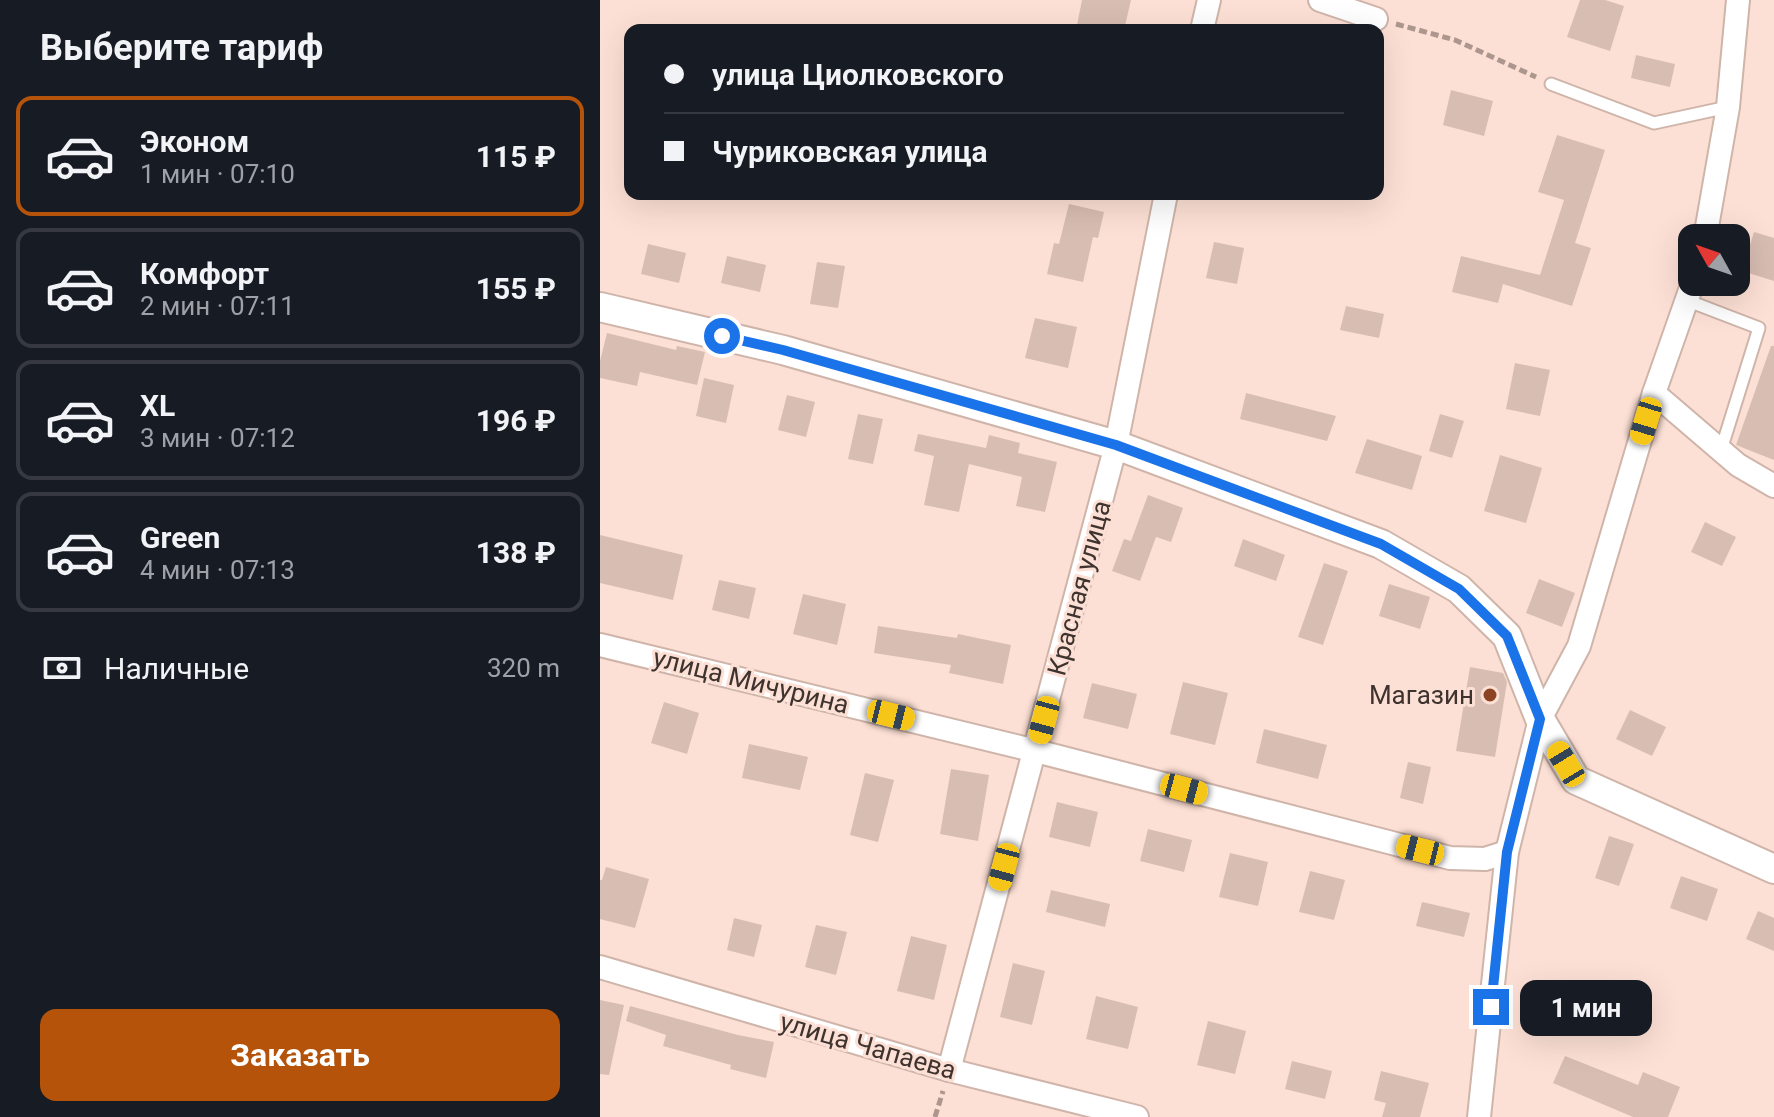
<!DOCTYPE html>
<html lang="ru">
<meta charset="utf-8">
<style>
:root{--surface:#171b24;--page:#20242c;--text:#f1f3f6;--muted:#9ea1a6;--line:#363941;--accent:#b45309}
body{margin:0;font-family:Roboto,sans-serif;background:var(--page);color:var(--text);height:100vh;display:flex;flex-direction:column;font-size:30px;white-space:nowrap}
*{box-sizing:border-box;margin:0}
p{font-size:26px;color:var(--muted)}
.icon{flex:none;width:44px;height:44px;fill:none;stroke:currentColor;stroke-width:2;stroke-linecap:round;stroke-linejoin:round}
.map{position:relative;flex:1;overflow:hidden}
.details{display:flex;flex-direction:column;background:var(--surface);width:600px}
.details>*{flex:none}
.guide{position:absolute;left:24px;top:24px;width:760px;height:176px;border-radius:16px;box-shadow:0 8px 32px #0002;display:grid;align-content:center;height:176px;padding:0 40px;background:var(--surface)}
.needle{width:52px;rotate:310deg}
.buttons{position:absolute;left:1078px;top:224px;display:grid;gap:16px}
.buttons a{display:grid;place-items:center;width:72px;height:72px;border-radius:16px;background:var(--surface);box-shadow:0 8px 32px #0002;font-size:40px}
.end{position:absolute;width:36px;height:36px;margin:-18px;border:10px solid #1a73e8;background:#fff;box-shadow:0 0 0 4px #fff}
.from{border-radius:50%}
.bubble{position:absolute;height:56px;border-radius:16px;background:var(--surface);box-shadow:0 8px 32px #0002;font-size:26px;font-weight:700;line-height:56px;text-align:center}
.car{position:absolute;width:24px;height:48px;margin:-24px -12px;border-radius:10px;box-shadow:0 0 6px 2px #0007;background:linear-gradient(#f5c518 24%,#345 0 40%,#f5c518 0 76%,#345 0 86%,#f5c518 0)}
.guide b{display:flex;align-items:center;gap:28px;height:76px;font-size:30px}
.guide b+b{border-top:2px solid var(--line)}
.guide i{width:20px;height:20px;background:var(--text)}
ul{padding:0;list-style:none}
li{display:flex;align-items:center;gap:24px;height:120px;margin:0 16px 12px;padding:0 24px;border:4px solid var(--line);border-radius:16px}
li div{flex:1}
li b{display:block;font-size:30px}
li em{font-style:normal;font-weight:700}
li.current{border-color:var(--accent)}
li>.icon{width:72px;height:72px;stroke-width:1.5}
h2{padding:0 40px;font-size:36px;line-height:96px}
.pay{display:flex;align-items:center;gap:20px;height:88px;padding:0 40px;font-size:30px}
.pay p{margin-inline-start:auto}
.button{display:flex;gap:16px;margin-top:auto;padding:16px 40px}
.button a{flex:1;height:92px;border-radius:16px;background:var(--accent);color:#fff;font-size:32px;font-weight:700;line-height:92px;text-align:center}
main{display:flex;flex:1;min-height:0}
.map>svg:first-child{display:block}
.building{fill:#d8bdb2}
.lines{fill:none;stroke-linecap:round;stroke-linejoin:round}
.service-casing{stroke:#cfb4a9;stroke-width:15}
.minor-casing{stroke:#cfb4a9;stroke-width:26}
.tertiary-casing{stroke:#cfb4a9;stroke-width:32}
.path{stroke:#ac968e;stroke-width:5;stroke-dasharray:8 4;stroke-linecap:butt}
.service{stroke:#fff;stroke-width:11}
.minor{stroke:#fff;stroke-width:22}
.tertiary{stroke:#fff;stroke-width:28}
.route{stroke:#1a73e8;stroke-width:10}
.poi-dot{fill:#8b4324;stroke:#fde0d5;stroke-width:3}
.labels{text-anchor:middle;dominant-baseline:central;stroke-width:6;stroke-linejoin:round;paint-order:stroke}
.street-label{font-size:26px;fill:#3e332e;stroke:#fde0d5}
.poi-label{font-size:26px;fill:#3e332e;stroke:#fde0d5;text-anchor:end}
</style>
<main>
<section class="details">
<h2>Выберите тариф</h2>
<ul>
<li class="current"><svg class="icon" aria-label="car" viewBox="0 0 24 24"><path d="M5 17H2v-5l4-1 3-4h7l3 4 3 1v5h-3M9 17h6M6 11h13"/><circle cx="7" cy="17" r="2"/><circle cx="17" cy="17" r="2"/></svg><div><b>Эконом</b><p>1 мин · 07:10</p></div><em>115 ₽</em></li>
<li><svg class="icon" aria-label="car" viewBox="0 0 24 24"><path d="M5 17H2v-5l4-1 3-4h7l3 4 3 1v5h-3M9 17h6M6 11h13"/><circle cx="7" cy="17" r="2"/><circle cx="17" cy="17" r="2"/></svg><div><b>Комфорт</b><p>2 мин · 07:11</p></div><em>155 ₽</em></li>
<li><svg class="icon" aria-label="car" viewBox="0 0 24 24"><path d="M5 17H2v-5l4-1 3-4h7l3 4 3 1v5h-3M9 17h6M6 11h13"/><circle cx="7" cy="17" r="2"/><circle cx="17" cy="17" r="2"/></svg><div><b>XL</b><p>3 мин · 07:12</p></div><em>196 ₽</em></li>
<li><svg class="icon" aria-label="car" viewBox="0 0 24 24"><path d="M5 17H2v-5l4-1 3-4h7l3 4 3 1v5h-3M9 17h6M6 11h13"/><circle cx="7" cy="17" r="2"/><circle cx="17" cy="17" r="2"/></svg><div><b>Green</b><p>4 мин · 07:13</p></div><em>138 ₽</em></li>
</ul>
<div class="pay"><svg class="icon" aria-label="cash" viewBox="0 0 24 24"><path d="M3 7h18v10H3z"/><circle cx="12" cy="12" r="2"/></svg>Наличные<p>320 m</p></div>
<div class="button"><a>Заказать</a></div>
</section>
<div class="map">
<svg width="1174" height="1117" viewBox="0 0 1174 1117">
<rect width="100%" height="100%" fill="#fde0d5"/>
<g class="building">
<path d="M482 0H531L524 30H476Z"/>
<path d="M980 0H1005L1024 6 1010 51 967 37Z"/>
<path d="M1036 55 1075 64 1070 87 1031 78Z"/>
<path d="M851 90 893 101 884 136 843 125Z"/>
<path d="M957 135 1005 150 975 243 991 248 972 306 903 284 898 303 852 292 861 256 940 275 964 200 938 192Z"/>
<path d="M469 204 504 212 498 238 493 237 483 282 447 274 454 243 459 244Z"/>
<path d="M1154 232 1174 238V281L1142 271Z"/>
<path d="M614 242 644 248 637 284 606 278Z"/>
<path d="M48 244 86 253 79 283 41 274Z"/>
<path d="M127 256 166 265 160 292 121 283Z"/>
<path d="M217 262 245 266 238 308 210 304Z"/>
<path d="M746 306 784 314 779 338 740 330Z"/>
<path d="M435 318 477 327 468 368 425 358Z"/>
<path d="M7 333 76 350 77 346 105 352 97 385 40 372 37 386 0 378V361Z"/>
<path d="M1171 346H1174V460L1136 445Z"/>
<path d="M915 363 950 370 940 416 906 409Z"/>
<path d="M104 378 134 385 126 423 96 416Z"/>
<path d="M646 393 736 416 727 441 640 419Z"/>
<path d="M187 395 215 402 206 437 178 430Z"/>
<path d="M258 414 283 419 273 464 248 459Z"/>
<path d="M840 414 864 421 852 458 829 451Z"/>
<path d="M318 434 386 448 389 435 420 443 418 453 457 462 445 512 416 506 422 477 369 464 359 512 324 505 334 456 314 451Z"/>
<path d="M767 439 822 456 812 490 755 473Z"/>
<path d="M900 455 942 468 926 523 884 511Z"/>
<path d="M548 495 583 508 571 542 556 537 540 581 512 571 524 539 531 541Z"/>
<path d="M1105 522 1136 537 1122 566 1091 552Z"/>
<path d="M0 535 83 555 73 600 0 583Z"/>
<path d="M643 539 685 555 676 581 634 566Z"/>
<path d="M724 563 748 571 723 645 698 637Z"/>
<path d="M939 579 975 593 962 627 926 613Z"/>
<path d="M119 580 156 588 149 619 112 610Z"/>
<path d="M789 584 830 597 820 629 779 616Z"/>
<path d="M203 594 246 604 237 645 193 634Z"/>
<path d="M278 626 357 638 358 634 411 645 403 684 349 673 351 665 274 653Z"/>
<path d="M870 667 903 673 907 682 895 757 856 751Z"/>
<path d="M583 682 628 693 615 745 570 734Z"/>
<path d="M492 683 537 694 528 729 483 718Z"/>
<path d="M64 702 99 713 87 754 51 743Z"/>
<path d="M1030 710 1066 727 1052 756 1016 739Z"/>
<path d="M664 729 727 745 718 779 656 763Z"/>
<path d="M149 744 208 757 200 790 142 778Z"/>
<path d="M808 762 831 767 823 804 800 798Z"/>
<path d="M351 769 389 775 378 841 340 834Z"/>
<path d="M265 773 294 780 278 842 250 835Z"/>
<path d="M457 802 498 812 490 847 449 837Z"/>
<path d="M548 829 592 840 584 872 540 861Z"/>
<path d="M1009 836 1034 844 1019 886 995 878Z"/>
<path d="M630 853 668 862 658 906 619 897Z"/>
<path d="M6 867 49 879 35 928 0 919V880H2Z"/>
<path d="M710 871 745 880 734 920 699 912Z"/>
<path d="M1081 876 1118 889 1107 921 1070 908Z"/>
<path d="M451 890 510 904 505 927 446 912Z"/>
<path d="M822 902 870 913 864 937 816 926Z"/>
<path d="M1158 911 1174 918V951L1146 939Z"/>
<path d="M134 918 162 925 154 957 127 950Z"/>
<path d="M216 925 247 932 236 975 205 967Z"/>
<path d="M311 936 347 945 334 1000 297 991Z"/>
<path d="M413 963 445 971 432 1025 400 1017Z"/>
<path d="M496 996 538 1007 528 1049 486 1039Z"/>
<path d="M0 1000 24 1005 9 1075 0 1074Z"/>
<path d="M30 1006 138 1035 174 1042 166 1078 130 1069 131 1065 63 1046 66 1035 26 1021Z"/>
<path d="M608 1021 646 1031 635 1074 597 1065Z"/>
<path d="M965 1056 1038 1085 1043 1072 1080 1087 1068 1117H1033L953 1083Z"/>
<path d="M692 1061 732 1071 725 1099 685 1089Z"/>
<path d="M781 1071 829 1083 820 1117H782L786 1103 774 1100Z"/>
</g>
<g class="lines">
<defs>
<g id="service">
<path d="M951 84 1054 123 1128 107"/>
<path d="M1086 300 1159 328 1121 450"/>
</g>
<g id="minor">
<path d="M720 0 776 19"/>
<path d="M602 30 609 0"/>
<path d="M1105 238 1128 107 1138 0"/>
<path d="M1054 393 1138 465 1174 486"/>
<path d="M0 645 436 751 850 858 885 859 907 852"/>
<path d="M0 967 349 1070 537 1117"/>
<path d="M349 1070 516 445 566 194"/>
<path d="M879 1117 907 852 940 719 979 646 1054 393 1093 282"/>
</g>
<path id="tertiary" d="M0 307 183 350 516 445 781 544 859 589 907 636 940 719 976 780 1174 869"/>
</defs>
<use href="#service" class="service-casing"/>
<use href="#minor" class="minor-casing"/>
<use href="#tertiary" class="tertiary-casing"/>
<g class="path">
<path d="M796 24 855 40 936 77"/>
<path d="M335 1117 343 1091"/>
</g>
<use href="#service" class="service"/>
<use href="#minor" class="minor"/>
<use href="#tertiary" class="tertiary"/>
</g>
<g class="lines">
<path class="route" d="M122 336 183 350 516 445 781 544 859 589 907 636 940 719 907 852 891 1007"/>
</g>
<circle class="poi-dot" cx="890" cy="695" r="8"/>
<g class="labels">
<g class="street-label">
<text transform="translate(479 588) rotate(-75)">Красная улица</text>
<text transform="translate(151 681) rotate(14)">улица Мичурина</text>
<text transform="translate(268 1046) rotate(16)">улица Чапаева</text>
</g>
<g class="poi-label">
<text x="874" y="695">Магазин</text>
</g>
</g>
</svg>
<div class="buttons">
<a><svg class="needle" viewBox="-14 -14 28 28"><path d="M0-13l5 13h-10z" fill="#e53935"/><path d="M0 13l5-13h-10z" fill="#9ea1a6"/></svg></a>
</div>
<i class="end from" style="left:122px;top:336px"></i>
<i class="end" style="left:891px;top:1007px"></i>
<div class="bubble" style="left:920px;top:980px;width:132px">1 мин</div>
<i class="car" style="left:1046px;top:421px;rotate:197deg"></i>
<i class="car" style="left:291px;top:715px;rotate:104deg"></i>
<i class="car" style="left:444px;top:720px;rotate:195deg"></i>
<i class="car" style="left:966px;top:764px;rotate:329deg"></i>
<i class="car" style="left:584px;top:789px;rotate:105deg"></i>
<i class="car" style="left:820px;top:850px;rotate:284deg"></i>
<i class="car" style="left:404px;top:867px;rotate:195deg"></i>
<div class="guide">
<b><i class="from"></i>улица Циолковского</b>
<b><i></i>Чуриковская улица</b>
</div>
</div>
</main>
